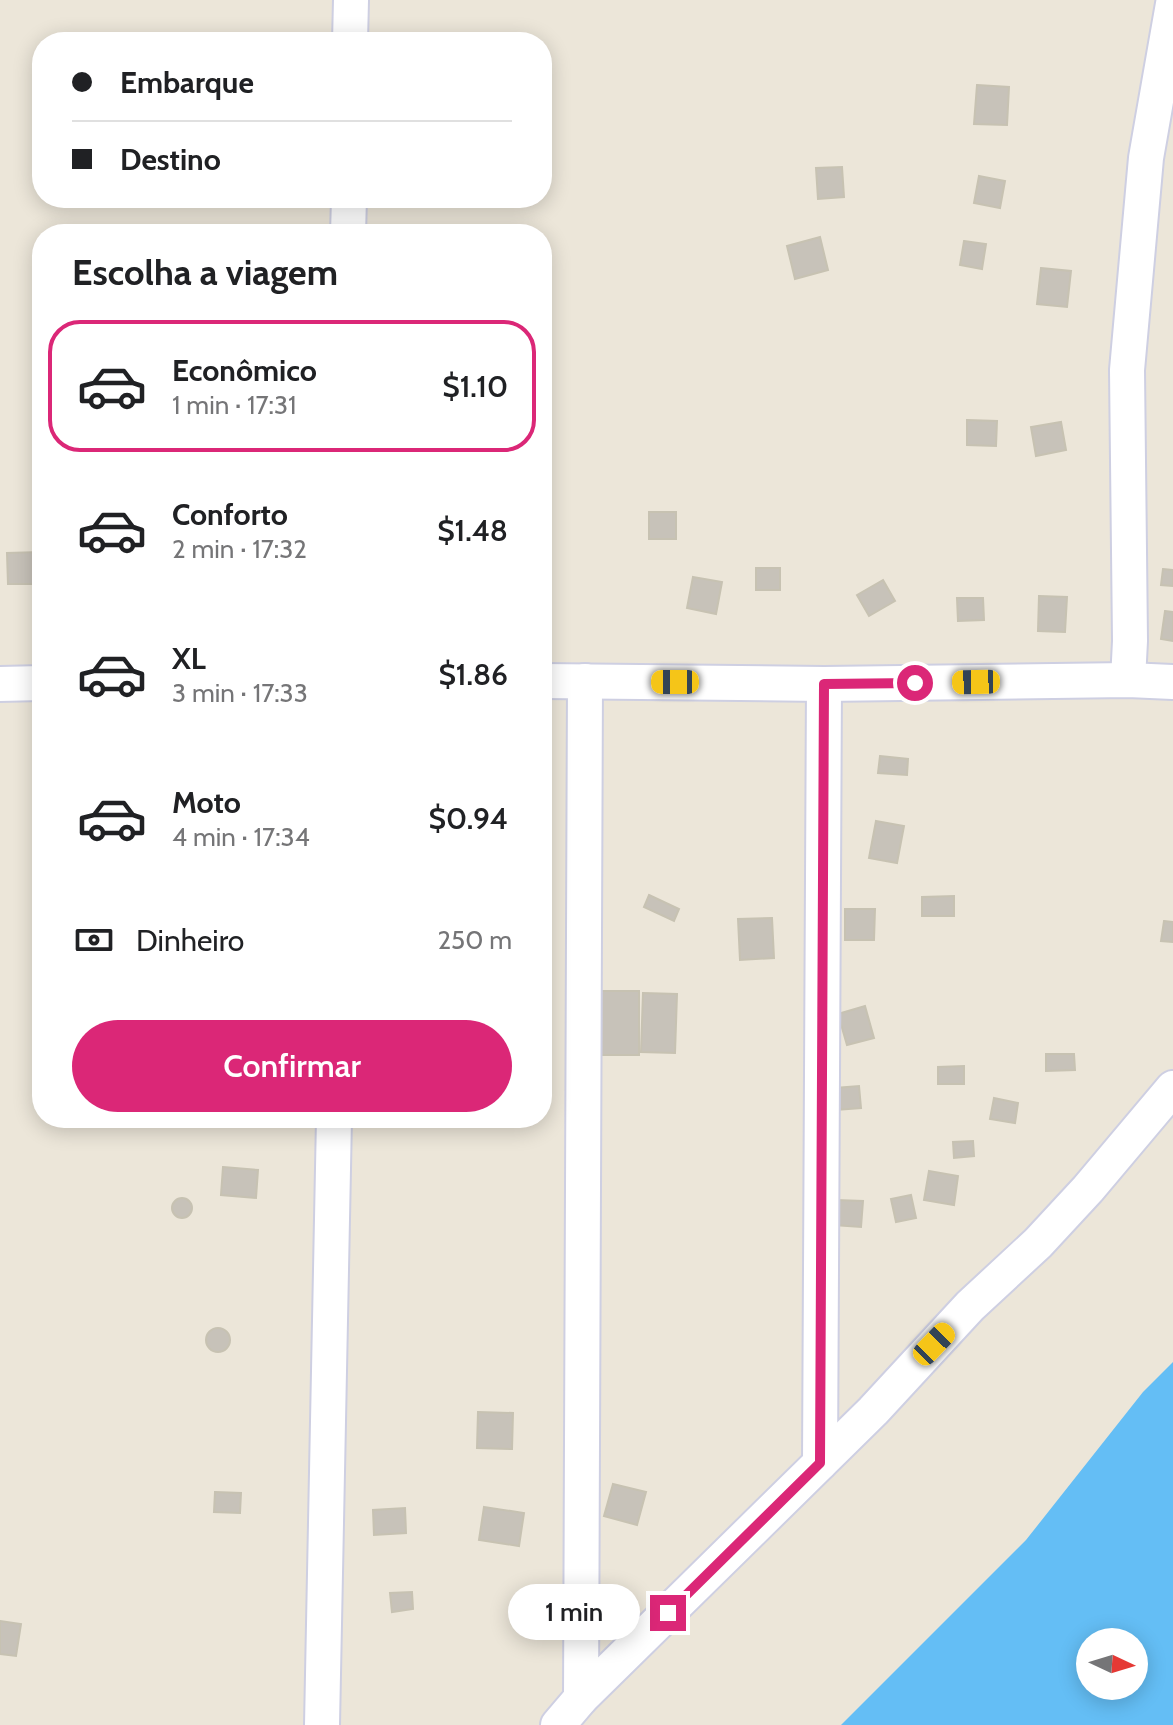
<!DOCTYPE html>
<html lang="pt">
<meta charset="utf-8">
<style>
:root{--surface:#fff;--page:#f2f2f2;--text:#202124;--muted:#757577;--line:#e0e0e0;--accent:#db2777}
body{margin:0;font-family:Cabin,sans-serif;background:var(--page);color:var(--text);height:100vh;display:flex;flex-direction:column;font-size:30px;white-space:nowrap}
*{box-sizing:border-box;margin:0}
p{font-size:26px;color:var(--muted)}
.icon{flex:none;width:44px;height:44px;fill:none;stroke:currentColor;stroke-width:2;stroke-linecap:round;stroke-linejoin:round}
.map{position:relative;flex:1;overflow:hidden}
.drawer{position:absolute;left:32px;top:224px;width:520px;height:904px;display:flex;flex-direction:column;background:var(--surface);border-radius:32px;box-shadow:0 4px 20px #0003}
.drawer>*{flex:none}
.guide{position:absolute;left:32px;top:32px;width:520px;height:176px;border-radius:32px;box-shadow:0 4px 20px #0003;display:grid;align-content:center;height:176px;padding:0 40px;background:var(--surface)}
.needle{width:52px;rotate:94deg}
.tools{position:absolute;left:1076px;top:1628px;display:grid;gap:16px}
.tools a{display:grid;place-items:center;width:72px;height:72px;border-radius:50%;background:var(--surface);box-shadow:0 4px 20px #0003;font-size:40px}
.end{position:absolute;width:36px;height:36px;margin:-18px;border:10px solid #db2777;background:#fff;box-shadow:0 0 0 4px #fff}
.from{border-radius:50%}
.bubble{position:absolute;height:56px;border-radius:28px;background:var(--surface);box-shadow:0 4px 20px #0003;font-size:26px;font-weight:600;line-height:56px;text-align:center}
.car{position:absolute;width:24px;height:48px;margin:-24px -12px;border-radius:10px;box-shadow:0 0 6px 2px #0007;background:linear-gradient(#f5c518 24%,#345 0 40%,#f5c518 0 76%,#345 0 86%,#f5c518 0)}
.guide b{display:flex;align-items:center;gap:28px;height:76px;font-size:30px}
.guide b+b{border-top:2px solid var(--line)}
.guide i{width:20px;height:20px;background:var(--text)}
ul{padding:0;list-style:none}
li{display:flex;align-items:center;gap:24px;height:132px;margin:0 16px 12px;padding:0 24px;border:4px solid transparent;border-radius:32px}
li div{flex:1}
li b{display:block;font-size:30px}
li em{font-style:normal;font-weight:600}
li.selected{border-color:var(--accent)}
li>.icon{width:72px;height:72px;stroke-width:1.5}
h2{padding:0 40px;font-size:36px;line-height:96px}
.pay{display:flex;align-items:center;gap:20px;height:88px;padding:0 40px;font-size:30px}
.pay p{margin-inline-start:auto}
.action{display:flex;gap:16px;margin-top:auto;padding:16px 40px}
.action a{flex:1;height:92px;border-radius:48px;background:var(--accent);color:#fff;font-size:32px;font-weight:600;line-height:92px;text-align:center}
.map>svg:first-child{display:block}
.water{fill:#64bef5;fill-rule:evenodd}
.building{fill:#c7c2b9;stroke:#c7c2b2;stroke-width:2}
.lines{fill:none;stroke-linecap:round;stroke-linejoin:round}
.street-casing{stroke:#cecfe2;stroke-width:38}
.street{stroke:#fff;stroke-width:34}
.route{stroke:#db2777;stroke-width:10}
</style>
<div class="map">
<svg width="1173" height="1725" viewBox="0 0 1173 1725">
<rect width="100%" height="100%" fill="#ece6d9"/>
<path class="water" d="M1173 1362V1725H841L1026 1540 1143 1392ZM1090 1642H1134V1686H1090Z"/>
<g class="building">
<path d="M977 85 1009 87 1007 125 974 124Z"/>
<path d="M842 167 844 197 818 199 816 168Z"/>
<path d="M979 176 1005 181 1000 208 974 203Z"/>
<path d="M820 237 828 270 795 279 787 246Z"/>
<path d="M964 241 986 244 982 269 960 265Z"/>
<path d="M1041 268 1071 271 1067 307 1037 304Z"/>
<path d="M967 420 997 421 996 446 967 445Z"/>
<path d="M1061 422 1066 450 1036 456 1031 427Z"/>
<rect x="649" y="512" width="27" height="27"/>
<path d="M41 552 42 584H8L7 553Z"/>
<rect x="756" y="568" width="24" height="22"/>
<path d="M1163 569 1173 570V586L1161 585Z"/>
<path d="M693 577 722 582 716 614 687 608Z"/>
<path d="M883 580 895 601 869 616 857 595Z"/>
<path d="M1039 596 1067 597 1065 632 1038 631Z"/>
<path d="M957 598H983L984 620 958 621Z"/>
<path d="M1165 611 1173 612V641L1161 639Z"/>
<path d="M880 756 908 759 907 775 878 773Z"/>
<path d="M542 810H547L548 846 542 847Z"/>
<path d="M876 821 904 826 897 863 869 858Z"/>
<path d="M649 895 679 909 674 921 644 907Z"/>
<path d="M954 896V916H922V897Z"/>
<path d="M845 909H875L874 940H845Z"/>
<path d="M772 918 774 958 740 960 738 919Z"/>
<path d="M1164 921 1173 922V942L1161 941Z"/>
<rect x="597" y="991" width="42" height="64"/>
<path d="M643 993 677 994 675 1053 641 1052Z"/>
<path d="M865 1006 874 1038 847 1045 838 1014Z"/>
<path d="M1046 1054H1074L1075 1070 1046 1071Z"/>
<path d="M964 1066V1084H938V1067Z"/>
<path d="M859 1086 861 1108 836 1110 835 1088Z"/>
<path d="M994 1098 1018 1103 1015 1123 990 1119Z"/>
<path d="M973 1141 974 1156 954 1158 953 1142Z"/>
<path d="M223 1167 258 1170 256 1198 221 1195Z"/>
<path d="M929 1171 958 1176 954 1205 924 1200Z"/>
<path d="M911 1195 916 1218 896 1222 891 1199Z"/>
<circle cx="182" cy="1208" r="10"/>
<path d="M836 1200 863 1201 861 1227 834 1225Z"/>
<circle cx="218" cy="1340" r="12"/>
<path d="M478 1412 513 1413 512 1449 477 1448Z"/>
<path d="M613 1484 646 1492 637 1525 604 1516Z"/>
<path d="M215 1492 241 1493 240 1513 214 1512Z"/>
<path d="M484 1507 524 1513 519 1546 479 1540Z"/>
<path d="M405 1508 406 1533 374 1535 373 1510Z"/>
<path d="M412 1592 413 1609 392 1612 390 1593Z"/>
<path d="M0 1621 21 1624 16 1656 0 1654Z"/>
</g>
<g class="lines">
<defs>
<g id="street">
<path d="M350 42 351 0"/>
<path d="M348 234 349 198"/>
<path d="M1128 680 1130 641 1127 370 1146 158 1173 4"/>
<path d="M542 681 824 684 1128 680 1173 682"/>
<path d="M0 684 42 683"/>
<path d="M820 1463 824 684"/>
<path d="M581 1698 585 681"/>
<path d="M322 1725 334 1118"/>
<path d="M558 1725 581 1698 873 1411 970 1306 1038 1243 1088 1189 1173 1088"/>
</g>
</defs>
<use href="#street" class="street-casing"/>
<use href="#street" class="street"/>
</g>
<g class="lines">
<path class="route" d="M668 1613 820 1463 824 684 915 683"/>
</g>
</svg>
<div class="tools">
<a><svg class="needle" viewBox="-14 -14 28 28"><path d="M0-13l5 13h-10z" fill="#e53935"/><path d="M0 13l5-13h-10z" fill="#757577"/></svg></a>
</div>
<i class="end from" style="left:915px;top:683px"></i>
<i class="end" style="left:668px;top:1613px"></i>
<div class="bubble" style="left:508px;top:1584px;width:132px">1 min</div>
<i class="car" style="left:675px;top:682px;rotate:270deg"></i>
<i class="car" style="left:976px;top:682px;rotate:269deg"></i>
<i class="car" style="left:934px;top:1344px;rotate:44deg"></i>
<div class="guide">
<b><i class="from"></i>Embarque</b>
<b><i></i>Destino</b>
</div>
<section class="drawer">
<h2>Escolha a viagem</h2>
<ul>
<li class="selected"><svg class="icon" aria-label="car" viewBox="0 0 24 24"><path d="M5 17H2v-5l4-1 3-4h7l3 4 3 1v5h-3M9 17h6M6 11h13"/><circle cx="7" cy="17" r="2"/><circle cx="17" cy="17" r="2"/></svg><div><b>Econômico</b><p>1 min · 17:31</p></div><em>$1.10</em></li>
<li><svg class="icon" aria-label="car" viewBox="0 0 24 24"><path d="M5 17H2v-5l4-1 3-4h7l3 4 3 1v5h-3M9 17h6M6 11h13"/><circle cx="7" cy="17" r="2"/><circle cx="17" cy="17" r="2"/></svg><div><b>Conforto</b><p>2 min · 17:32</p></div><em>$1.48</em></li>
<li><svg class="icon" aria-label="car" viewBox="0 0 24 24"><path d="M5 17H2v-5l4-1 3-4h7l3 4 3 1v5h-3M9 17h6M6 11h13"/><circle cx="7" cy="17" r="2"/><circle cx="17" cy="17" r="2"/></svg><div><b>XL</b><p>3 min · 17:33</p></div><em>$1.86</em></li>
<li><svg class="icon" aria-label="car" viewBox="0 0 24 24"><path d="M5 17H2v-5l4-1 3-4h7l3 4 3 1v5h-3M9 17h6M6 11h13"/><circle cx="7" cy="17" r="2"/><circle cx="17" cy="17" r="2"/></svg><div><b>Moto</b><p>4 min · 17:34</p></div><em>$0.94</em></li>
</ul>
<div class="pay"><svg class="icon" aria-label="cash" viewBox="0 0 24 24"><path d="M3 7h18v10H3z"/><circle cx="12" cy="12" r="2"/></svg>Dinheiro<p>250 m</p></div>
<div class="action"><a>Confirmar</a></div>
</section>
</div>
